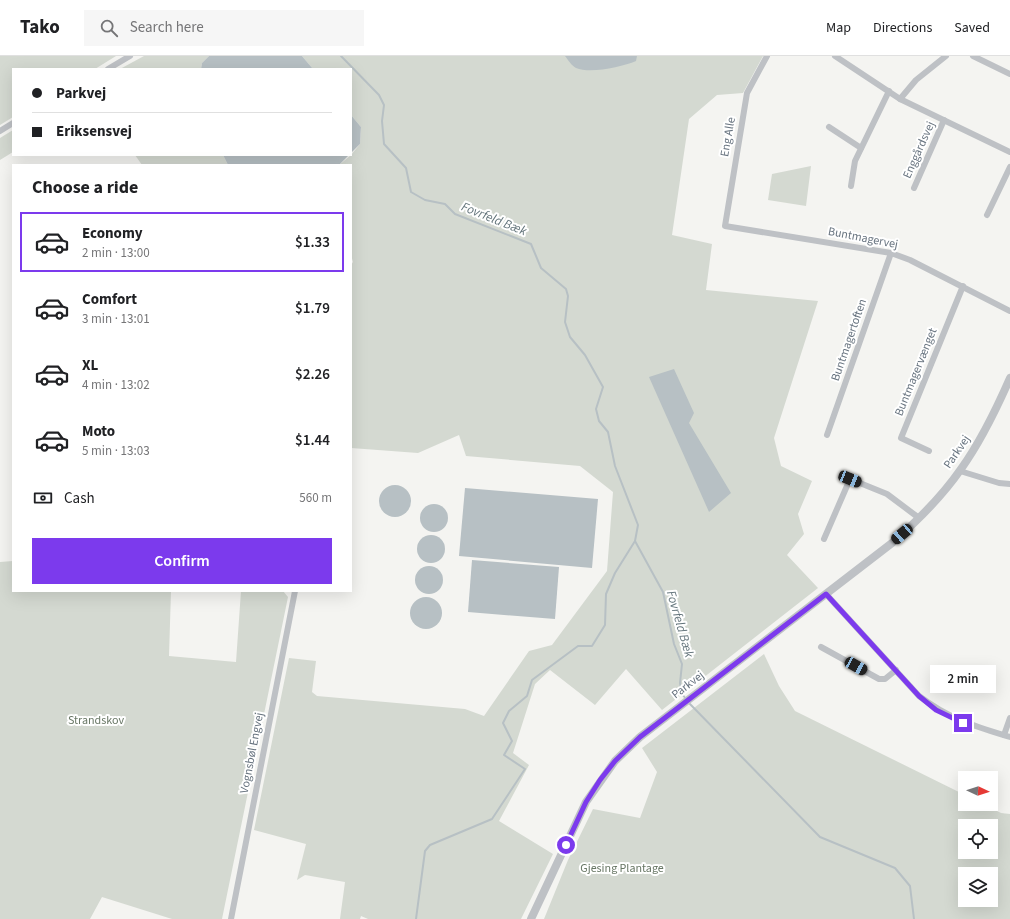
<!DOCTYPE html>
<meta charset="utf-8">
<style>
:root{--surface:#fff;--page:#f6f6f6;--text:#202124;--muted:#757577;--line:#e0e0e0;--accent:#7c3aed}
body{margin:0;font-family:"Source Sans 3",sans-serif;background:var(--page);color:var(--text);height:100vh;display:flex;flex-direction:column;font-size:15px;white-space:nowrap}
*{box-sizing:border-box;margin:0}
p{font-size:13px;color:var(--muted)}
.icon{flex:none;width:22px;height:22px;fill:none;stroke:currentColor;stroke-width:2;stroke-linecap:round;stroke-linejoin:round}
.map{position:relative;flex:1;overflow:hidden}
.panel{position:absolute;left:12px;top:108px;width:340px;height:428px;display:flex;flex-direction:column;background:var(--surface);border-radius:0px;box-shadow:0 4px 16px #0002}
.panel>*{flex:none}
.banner{position:absolute;left:12px;top:12px;width:340px;height:88px;border-radius:0px;box-shadow:0 4px 16px #0002;display:grid;align-content:center;height:88px;padding:0 20px;background:var(--surface)}
.needle{width:26px;rotate:94deg}
.fabs{position:absolute;left:958px;top:715px;display:grid;gap:8px}
.fabs a{display:grid;place-items:center;width:40px;height:40px;border-radius:0px;background:var(--surface);box-shadow:0 4px 16px #0002;font-size:20px}
.end{position:absolute;width:18px;height:18px;margin:-9px;border:5px solid #7c3aed;background:#fff;box-shadow:0 0 0 2px #fff}
.from{border-radius:50%}
.bubble{position:absolute;height:28px;border-radius:0px;background:var(--surface);box-shadow:0 4px 16px #0002;font-size:13px;font-weight:600;line-height:28px;text-align:center}
.car{position:absolute;width:12px;height:24px;margin:-12px -6px;border-radius:5px;box-shadow:0 0 3px 1px #0007;background:linear-gradient(#222 24%,#8ab4d8 0 40%,#222 0 76%,#8ab4d8 0 86%,#222 0)}
.banner b{display:flex;align-items:center;gap:14px;height:38px;font-size:15px}
.banner b+b{border-top:1px solid var(--line)}
.banner i{width:10px;height:10px;background:var(--text)}
ul{padding:0;list-style:none}
li{display:flex;align-items:center;gap:12px;height:60px;margin:0 8px 6px;padding:0 12px;border:2px solid transparent;border-radius:0px}
li div{flex:1}
li b{display:block;font-size:15px}
li em{font-style:normal;font-weight:600}
li.active{border-color:var(--accent)}
li>.icon{width:36px;height:36px;stroke-width:1.5}
h2{padding:0 20px;font-size:18px;line-height:48px}
.pay{display:flex;align-items:center;gap:10px;height:44px;padding:0 20px;font-size:15px}
.pay p{margin-inline-start:auto}
.action{display:flex;gap:8px;margin-top:auto;padding:8px 20px}
.action a{flex:1;height:46px;border-radius:0px;background:var(--accent);color:#fff;font-size:16px;font-weight:600;line-height:46px;text-align:center}
header{display:flex;align-items:center;gap:24px;box-sizing:border-box;height:56px;padding:0 20px;background:var(--surface);border-bottom:1px solid var(--line)}
header strong{font-size:19px}
nav{display:flex;gap:22px;margin-inline-start:auto;font-size:14px}
.search{width:280px;height:36px;background:var(--page);display:flex;align-items:center;gap:10px;box-sizing:border-box;padding:0 14px;border-radius:0px;color:var(--muted);font-size:15px}
.map>svg:first-child{display:block}
.green{fill:#d4d9d1;fill-rule:evenodd}
.water{fill:#b7c0c4}
.lines{fill:none;stroke-linecap:round;stroke-linejoin:round}
.stream{stroke:#b7c0c4;stroke-width:2}
.minor{stroke:#bec1c5;stroke-width:6}
.tertiary{stroke:#bec1c5;stroke-width:8}
.route{stroke:#7c3aed;stroke-width:5}
.labels{text-anchor:middle;dominant-baseline:central;stroke-width:4;stroke-linejoin:round;paint-order:stroke}
.street-label{font-size:12px;fill:#67737f;stroke:#fff}
.park-label{font-size:12px;fill:#687765;stroke:#fff}
.water-label{font-size:13px;font-style:italic;fill:#63747b;stroke:#fff}
</style>
<header>
<strong>Tako</strong>
<div class="search"><svg class="icon" aria-label="search" viewBox="0 0 24 24"><circle cx="10" cy="10" r="6"/><path d="M15 15l6 6"/></svg>Search here</div>
<nav><a>Map</a><a>Directions</a><a>Saved</a></nav>
</header>
<div class="map">
<svg width="1010" height="863" viewBox="0 0 1010 863">
<rect width="100%" height="100%" fill="#f4f4f1"/>
<g class="green">
<path d="M0 0H116L95 13H13V61L0 69Z"/>
<path d="M144 0H209L202 7 201 13H120Z"/>
<path d="M302 0H763L743 37 717 39 689 63 672 179 712 188 706 234 818 245 774 382 781 410 812 425 798 458 804 478 787 499 818 532 662 654 626 613 595 649 550 614 535 628 513 697 529 709 499 765 553 798 521 863H368L361 860 360 863H340L345 826 305 819 297 824 306 788 254 774 289 602 316 605 312 636 317 640 465 653 484 660 529 595 552 589 607 515 613 436 580 410 466 400 459 379 418 397 351 392V209L353 206 351 199V109H339L351 99 360 88 361 71 351 59V13H313Z"/>
<path d="M13 74V96L0 104V82Z"/>
<path d="M135 99H223L228 109H142Z"/>
<path d="M811 110 806 150 768 144 772 118Z"/>
<path d="M13 505V535H171L169 600 236 606 241 535H283L288 541 222 863H172L102 841 90 863H0V506Z"/>
<path d="M764 598 779 630 795 655 965 739V748H983L1001 757 1010 758V863H544L568 804 593 753 640 762 657 716 642 692ZM965 770H991V796H965ZM965 818H991V844H965Z"/>
</g>
<g class="water">
<path d="M209 0H302L313 13H201L202 7Z"/>
<path d="M565 0H637L636 5C622 11 590 18 576 12 572 10 568 4 565 0Z"/>
<path d="M351 59 361 71 360 88 351 97Z"/>
<path d="M223 99H349L339 109H228Z"/>
<path d="M674 313 694 357 689 367 731 437 709 456 649 321Z"/>
<circle cx="395" cy="445" r="16"/>
<path d="M465 432 598 443 592 512 459 500Z"/>
<circle cx="434" cy="462" r="14"/>
<circle cx="431" cy="493" r="14"/>
<path d="M472 504 559 511 555 563 468 556Z"/>
<circle cx="429" cy="524" r="14"/>
<circle cx="426" cy="557" r="16"/>
</g>
<g class="lines">
<g class="stream">
<path d="M341 0 379 39 384 49 382 65 384 88 406 112 411 136 425 144 445 148 455 158 531 188 541 212 566 233 568 240 565 266 570 281 585 299 603 331 596 353 599 365 608 376 615 410 638 469 635 485 663 536 674 588 682 608 680 627 682 638 686 643"/>
<path d="M688 646 820 781 895 812 910 830 914 863"/>
<path d="M416 863 425 795 430 789 492 763 525 713 504 699 512 685 503 667 509 655 527 640 532 624 578 590H592L605 569 606 538 615 517 635 485"/>
</g>
<g class="minor">
<path d="M767 0 747 37 725 170 891 197 910 204 1010 255"/>
<path d="M835 0 900 43 1010 96"/>
<path d="M973 0 1010 18"/>
<path d="M108 13 130 0"/>
<path d="M900 43 916 24 946 0"/>
<path d="M829 71 861 92"/>
<path d="M0 75 13 67"/>
<path d="M851 130 855 105 889 35"/>
<path d="M914 132 944 64"/>
<path d="M987 159 1010 111"/>
<path d="M827 379 891 197"/>
<path d="M929 395 901 382 963 230"/>
<path d="M960 415 999 427 1010 428"/>
<path d="M824 483 850 423 887 438 919 462"/>
<path d="M826 538 919 640C949 663 974 670 1010 681"/>
<path d="M821 591 879 623H885L896 614"/>
<path d="M1004 679 1010 662"/>
<path d="M231 863 295 535"/>
</g>
<path class="tertiary" d="M531 863 586 746 615 705 640 681 892 487C915 467 943 439 961 413 981 385 996 354 1010 322"/>
</g>
<g class="lines">
<path class="route" d="M566 789 586 746 600 724 615 705 640 681 826 538 919 640 936 654 963 667"/>
</g>
<g class="labels">
<g class="street-label">
<text transform="translate(728 81) rotate(-80)">Eng Alle</text>
<text transform="translate(919 94) rotate(-66)">Enggårdsvej</text>
<text transform="translate(863 182) rotate(11)">Buntmagervej</text>
<text transform="translate(849 284) rotate(-71)">Buntmagertoften</text>
<text transform="translate(916 316) rotate(-68)">Buntmagervænget</text>
<text transform="translate(957 396) rotate(-56)">Parkvej</text>
<text transform="translate(688 629) rotate(-38)">Parkvej</text>
<text transform="translate(252 697) rotate(-79)">Vognsbøl Engvej</text>
</g>
<g class="park-label">
<text x="96" y="664">Strandskov</text>
<text x="622" y="812">Gjesing Plantage</text>
</g>
<g class="water-label">
<text transform="translate(494 163) rotate(22)">Fovrfeld Bæk</text>
<text transform="translate(680 568) rotate(74)">Fovrfeld Bæk</text>
</g>
</g>
</svg>
<div class="fabs">
<a><svg class="needle" viewBox="-14 -14 28 28"><path d="M0-13l5 13h-10z" fill="#e53935"/><path d="M0 13l5-13h-10z" fill="#757577"/></svg></a>
<a><svg class="icon" aria-label="locate" viewBox="0 0 24 24"><circle cx="12" cy="12" r="6"/><path d="M12 2v4M12 18v4M2 12h4M18 12h4"/></svg></a>
<a><svg class="icon" aria-label="layers" viewBox="0 0 24 24"><path d="M12 4l9 5-9 5-9-5zM3 14l9 5 9-5"/></svg></a>
</div>
<i class="end from" style="left:566px;top:789px"></i>
<i class="end" style="left:963px;top:667px"></i>
<div class="bubble" style="left:930px;top:609px;width:66px">2 min</div>
<i class="car" style="left:850px;top:423px;rotate:112deg"></i>
<i class="car" style="left:902px;top:478px;rotate:229deg"></i>
<i class="car" style="left:856px;top:610px;rotate:119deg"></i>
<div class="banner">
<b><i class="from"></i>Parkvej</b>
<b><i></i>Eriksensvej</b>
</div>
<section class="panel">
<h2>Choose a ride</h2>
<ul>
<li class="active"><svg class="icon" aria-label="car" viewBox="0 0 24 24"><path d="M5 17H2v-5l4-1 3-4h7l3 4 3 1v5h-3M9 17h6M6 11h13"/><circle cx="7" cy="17" r="2"/><circle cx="17" cy="17" r="2"/></svg><div><b>Economy</b><p>2 min · 13:00</p></div><em>$1.33</em></li>
<li><svg class="icon" aria-label="car" viewBox="0 0 24 24"><path d="M5 17H2v-5l4-1 3-4h7l3 4 3 1v5h-3M9 17h6M6 11h13"/><circle cx="7" cy="17" r="2"/><circle cx="17" cy="17" r="2"/></svg><div><b>Comfort</b><p>3 min · 13:01</p></div><em>$1.79</em></li>
<li><svg class="icon" aria-label="car" viewBox="0 0 24 24"><path d="M5 17H2v-5l4-1 3-4h7l3 4 3 1v5h-3M9 17h6M6 11h13"/><circle cx="7" cy="17" r="2"/><circle cx="17" cy="17" r="2"/></svg><div><b>XL</b><p>4 min · 13:02</p></div><em>$2.26</em></li>
<li><svg class="icon" aria-label="car" viewBox="0 0 24 24"><path d="M5 17H2v-5l4-1 3-4h7l3 4 3 1v5h-3M9 17h6M6 11h13"/><circle cx="7" cy="17" r="2"/><circle cx="17" cy="17" r="2"/></svg><div><b>Moto</b><p>5 min · 13:03</p></div><em>$1.44</em></li>
</ul>
<div class="pay"><svg class="icon" aria-label="cash" viewBox="0 0 24 24"><path d="M3 7h18v10H3z"/><circle cx="12" cy="12" r="2"/></svg>Cash<p>560 m</p></div>
<div class="action"><a>Confirm</a></div>
</section>
</div>
